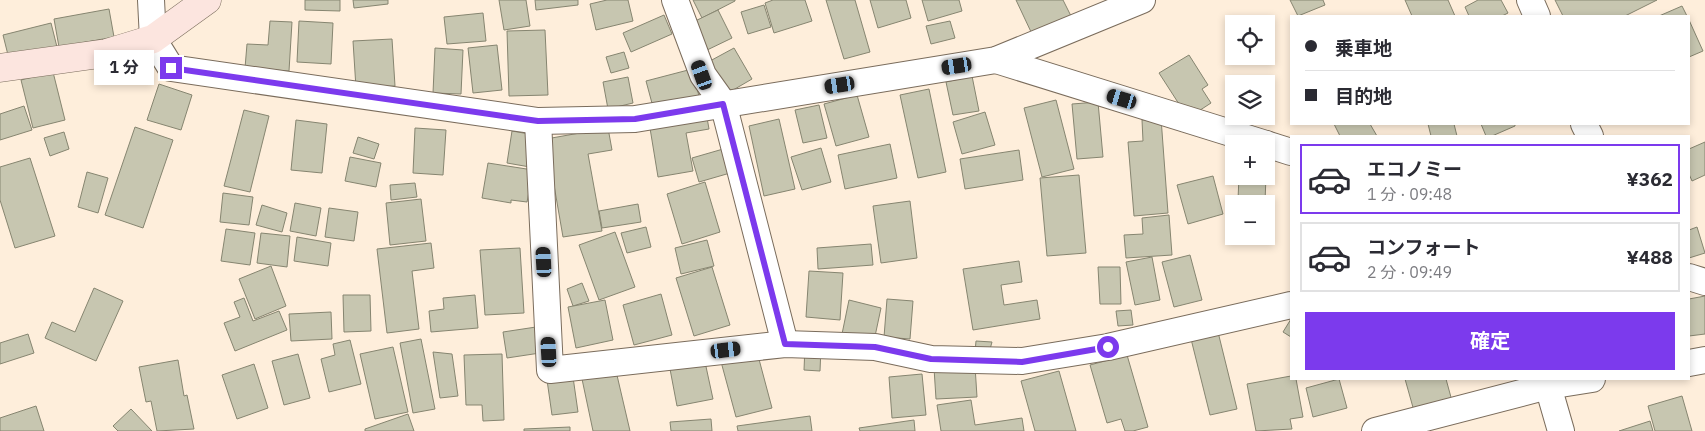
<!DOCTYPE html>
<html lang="ja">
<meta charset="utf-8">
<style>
:root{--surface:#fff;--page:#f2f2f3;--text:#2b2b33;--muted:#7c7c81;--line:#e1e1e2;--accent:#7c3aed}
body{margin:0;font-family:"IBM Plex Sans","Noto Sans JP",sans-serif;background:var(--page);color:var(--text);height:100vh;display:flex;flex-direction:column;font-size:19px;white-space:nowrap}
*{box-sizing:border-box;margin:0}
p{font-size:16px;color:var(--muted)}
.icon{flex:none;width:28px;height:28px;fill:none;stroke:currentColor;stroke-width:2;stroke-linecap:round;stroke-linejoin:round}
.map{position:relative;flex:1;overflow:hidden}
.side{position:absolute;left:1290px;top:135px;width:400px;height:245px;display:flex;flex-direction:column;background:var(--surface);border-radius:0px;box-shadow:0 2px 8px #0003}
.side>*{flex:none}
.top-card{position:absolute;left:1290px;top:15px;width:400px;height:110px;border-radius:0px;box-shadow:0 2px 8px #0003;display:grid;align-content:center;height:110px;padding:0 15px;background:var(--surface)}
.buttons{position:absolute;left:1225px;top:15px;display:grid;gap:10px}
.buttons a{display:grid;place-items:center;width:50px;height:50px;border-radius:0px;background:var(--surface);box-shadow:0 2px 8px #0003;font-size:25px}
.end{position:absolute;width:22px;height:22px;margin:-11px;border:6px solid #7c3aed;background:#fff;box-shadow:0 0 0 2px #fff}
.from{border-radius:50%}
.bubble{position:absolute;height:35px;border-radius:0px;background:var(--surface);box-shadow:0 2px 8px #0003;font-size:16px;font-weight:700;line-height:35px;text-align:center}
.car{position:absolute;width:15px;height:30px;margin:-15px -8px;border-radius:6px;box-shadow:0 0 4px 1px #0007;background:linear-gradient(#222 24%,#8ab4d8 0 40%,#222 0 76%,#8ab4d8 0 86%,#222 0)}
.top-card b{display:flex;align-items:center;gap:18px;height:48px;font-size:19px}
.top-card b+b{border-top:1px solid var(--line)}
.top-card i{width:12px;height:12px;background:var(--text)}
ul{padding:9px 0 0;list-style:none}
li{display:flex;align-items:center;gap:15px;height:70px;margin:0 10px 8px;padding:0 5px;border:2px solid var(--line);border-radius:0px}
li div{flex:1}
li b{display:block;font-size:19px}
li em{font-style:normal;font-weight:700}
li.current{border-color:var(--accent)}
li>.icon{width:45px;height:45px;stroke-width:1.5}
.button{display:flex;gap:10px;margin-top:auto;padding:10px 15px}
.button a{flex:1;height:58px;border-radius:0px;background:var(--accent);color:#fff;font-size:20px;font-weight:700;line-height:58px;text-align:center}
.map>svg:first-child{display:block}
.building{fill:#c7c6b0;stroke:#868570}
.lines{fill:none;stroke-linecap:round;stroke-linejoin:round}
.street-casing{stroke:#7a6c5c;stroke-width:28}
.secondary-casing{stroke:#7a6c5c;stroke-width:29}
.street{stroke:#fff;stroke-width:26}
.secondary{stroke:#fce5df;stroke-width:28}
.route{stroke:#7c3aed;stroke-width:6}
</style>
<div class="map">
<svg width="1705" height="431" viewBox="0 0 1705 431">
<rect width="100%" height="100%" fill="#feeedb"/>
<g class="building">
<path d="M305 0H340V11L305 10Z"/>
<path d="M353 0H388V4L354 8Z"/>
<path d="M499 0H526L530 26 504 30Z"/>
<path d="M535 0H578V5L536 10Z"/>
<path d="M607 0H628L633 21 596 30 590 4Z"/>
<path d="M693 0H735V1L702 18Z"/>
<path d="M773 0H805L812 21 774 33 765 3Z"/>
<path d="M826 0H855L870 52 844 59Z"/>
<path d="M870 0H906L911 18 878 28Z"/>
<path d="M922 0H959L962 11 928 21Z"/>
<path d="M1016 0H1063L1071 16 1032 34Z"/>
<path d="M1290 0H1323L1325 5 1298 16Z"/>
<path d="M1405 0H1448L1455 16H1412Z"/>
<path d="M1478 0H1501L1508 13 1502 16H1469L1465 7Z"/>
<path d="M1555 0H1657L1625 16H1563Z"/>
<path d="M764 5 771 27 748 34 741 12Z"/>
<path d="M1682 6 1687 16H1659Z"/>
<path d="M109 9 114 37 59 47 54 19Z"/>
<path d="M718 10 732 38 705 51 691 23Z"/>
<path d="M483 13 486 41 447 44 444 17Z"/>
<path d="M664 15 672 34 631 52 623 33Z"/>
<path d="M1689 20 1703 51 1689 57Z"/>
<path d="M270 21 292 22 289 71 245 68 247 44 268 45Z"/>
<path d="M299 21 333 23 331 64 297 62Z"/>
<path d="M950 21 955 38 931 44 926 26Z"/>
<path d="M51 23 57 47 9 59 3 35Z"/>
<path d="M545 30 548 95 509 96 507 31Z"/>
<path d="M392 39 395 86 356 88 353 41Z"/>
<path d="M497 45 502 90 473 93 468 48Z"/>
<path d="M435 48 463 50 461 94 433 93Z"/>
<path d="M734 48 752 79 728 93 710 61Z"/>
<path d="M624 52 629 68 611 73 606 57Z"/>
<path d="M1189 55 1208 85 1202 89 1211 103 1188 118 1159 73Z"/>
<path d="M692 69 699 96 653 107 646 81Z"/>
<path d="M53 72 65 120 33 128 21 80Z"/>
<path d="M972 76 979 111 953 115 946 82Z"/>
<path d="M628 77 633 103 608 109 603 82Z"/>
<path d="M159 84 192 95 181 130 147 120Z"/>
<path d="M929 89 946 172 918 178 900 95Z"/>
<path d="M857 95 869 137 836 146 824 104Z"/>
<path d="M1056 100 1074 169 1042 177 1024 108Z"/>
<path d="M1098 102 1103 157 1077 159 1072 104Z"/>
<path d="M819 105 827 138 803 143 795 110Z"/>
<path d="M24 106 32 130 0 140V114Z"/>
<path d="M244 110 269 116 250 192 224 186Z"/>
<path d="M706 112 709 129 686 133 693 171 658 177 649 122Z"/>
<path d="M985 112 995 145 962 154 953 122Z"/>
<path d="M1161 118 1168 213 1134 216 1128 142 1143 141 1142 120Z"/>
<path d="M779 119 795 189 764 196 749 126Z"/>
<path d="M296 120 327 124 322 173 291 170Z"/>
<path d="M1334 124H1370L1377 136H1340Z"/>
<path d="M1428 124H1454L1457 136H1431Z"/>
<path d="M1481 124H1515V126L1492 136H1486Z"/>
<path d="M135 127 173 140 143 228 105 215Z"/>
<path d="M415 128 446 130 443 175 413 173Z"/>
<path d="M608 128 612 150 588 154 602 231 563 237 546 139Z"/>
<path d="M512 131 535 135 530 167 507 163Z"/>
<path d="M64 132 69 149 50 156 44 138Z"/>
<path d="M358 137 379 144 374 159 353 153Z"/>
<path d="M1705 142V175L1692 181 1689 174V149Z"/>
<path d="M890 144 897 178 845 189 838 155Z"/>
<path d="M730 147 737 171 699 182 692 158Z"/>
<path d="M821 148 831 182 802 190 791 157Z"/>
<path d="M1019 150 1023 180 965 189 960 159Z"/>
<path d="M350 157 381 163 376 187 345 181Z"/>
<path d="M30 158 55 236 15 248 0 200V167Z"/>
<path d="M488 163 533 170 527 202 511 200V203L482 198Z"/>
<path d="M87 172 108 178 98 213 78 207Z"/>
<path d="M1079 175 1086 253 1047 256 1040 178Z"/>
<path d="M1213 176 1223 214 1188 224 1177 185Z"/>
<path d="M1239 176H1266L1265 202 1238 200Z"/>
<path d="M705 182 720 232 682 244 667 194Z"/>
<path d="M415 183 417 197 391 200 390 185Z"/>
<path d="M223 193 253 197 249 225 220 222Z"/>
<path d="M421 199 426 241 390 245 386 203Z"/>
<path d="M910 201 917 258 881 263 873 206Z"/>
<path d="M295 203 321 208 316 236 290 231Z"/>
<path d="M638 204 641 222 602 228 599 211Z"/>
<path d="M262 205 287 213 282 232 256 225Z"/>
<path d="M329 208 358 212 354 241 325 237Z"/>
<path d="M1169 215 1172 255 1126 258 1124 235 1143 234 1142 218Z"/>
<path d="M646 227 651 247 627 253 621 233Z"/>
<path d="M1697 227 1705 253 1689 258V230Z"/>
<path d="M226 229 255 233 250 265 221 261Z"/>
<path d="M615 232 635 287 599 300 579 245Z"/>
<path d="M261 233 290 236 287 267 257 263Z"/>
<path d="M297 237 331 243 328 266 294 261Z"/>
<path d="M707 240 714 266 681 274 675 248Z"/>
<path d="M431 243 434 268 412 271 419 329 387 333 377 249Z"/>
<path d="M871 244 873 265 818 269 817 248Z"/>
<path d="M520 248 524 313 485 315 480 250Z"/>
<path d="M1190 255 1202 300 1174 307 1162 262Z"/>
<path d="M1152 257 1160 300 1135 305 1126 262Z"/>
<path d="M1019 261 1022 282 1001 285 1004 305 1037 300 1040 319 973 330 963 269Z"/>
<path d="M271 266 286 306 255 319 239 279Z"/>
<path d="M712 267 730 325 694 336 676 278Z"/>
<path d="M1098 267H1120L1121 304H1100Z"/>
<path d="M809 271 843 273 840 320 806 317Z"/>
<path d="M582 283 589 301 573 306 567 289Z"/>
<path d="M94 288 123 301 96 361 45 338 52 322 75 332Z"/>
<path d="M661 294 672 335 634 345 623 305Z"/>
<path d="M343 295H370L371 331 344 332Z"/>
<path d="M475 295 478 328 431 332 429 311 444 309 443 298Z"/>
<path d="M1705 296V334L1689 336V299Z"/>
<path d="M244 298 253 321 279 311 287 330 235 351 224 323 240 317 234 302Z"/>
<path d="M887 299 913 301 910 339 884 337Z"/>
<path d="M605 300 613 340 576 348 568 307Z"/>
<path d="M849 300 881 308 874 341 842 334Z"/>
<path d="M1131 310 1133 325 1118 326 1116 311Z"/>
<path d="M331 312 332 339 291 341 289 314Z"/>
<path d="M1291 319V337L1283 332Z"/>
<path d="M536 327 540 353 507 358 503 332Z"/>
<path d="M1218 332 1237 409 1210 415 1191 339Z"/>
<path d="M28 334 34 353 0 364V343Z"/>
<path d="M421 339 435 409 413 413 400 343Z"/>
<path d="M350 340 361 384 329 392 321 359 335 355 333 344Z"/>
<path d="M976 341 992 342 989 353 975 352Z"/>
<path d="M805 346 821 347 820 371 804 370Z"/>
<path d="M393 347 408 412 375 419 360 354Z"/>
<path d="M756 348 772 408 736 417 720 358Z"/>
<path d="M433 352 452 354 458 396 440 398Z"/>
<path d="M298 354 310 398 284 405 272 361Z"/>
<path d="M502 354 504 420 483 421 482 405H466L464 355Z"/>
<path d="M1127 355 1148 427 1133 431H1125L1121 419 1107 423 1090 365Z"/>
<path d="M178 360 184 396 187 395 194 429 157 431 151 401 146 402 139 367Z"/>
<path d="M705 362 713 399 677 406 670 369Z"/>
<path d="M254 364 268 408 237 419 222 375Z"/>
<path d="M975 366 977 397 936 399 934 368Z"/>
<path d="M572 370 578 412 552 415 546 373Z"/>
<path d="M616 371 630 431H593L582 379Z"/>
<path d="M1059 371 1076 431H1035L1021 381Z"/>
<path d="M922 374 926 415 892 418 889 377Z"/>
<path d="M1291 376V379H1296L1303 417 1290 419 1292 429 1256 431 1247 384Z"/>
<path d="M1339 379 1347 408 1313 417 1306 388Z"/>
<path d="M1405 379H1446L1452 401 1414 411Z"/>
<path d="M1682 396 1692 431H1655L1648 406Z"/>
<path d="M971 400 975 425 1022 418 1024 431H941L937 405Z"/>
<path d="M36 406 44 431H0V418Z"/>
<path d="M131 409 152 431H118L113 426Z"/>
<path d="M408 414 414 431H365V429Z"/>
<path d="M810 416 812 431H738L737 426Z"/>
<path d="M711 419 712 431H671L670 422Z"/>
<path d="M914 420 915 431H860L859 428Z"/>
<path d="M1650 421 1653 431H1619Z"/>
<path d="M570 427V431H524V429Z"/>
</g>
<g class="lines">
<defs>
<g id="street">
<path d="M151 0 153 39 171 68 538 121 635 119 996 60 1142 0"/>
<path d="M675 0 703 75 723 103 785 344"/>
<path d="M1530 0 1537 16"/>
<path d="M996 60 1266 144"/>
<path d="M538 121 550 370 785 344 875 347 931 359 1022 361 1108 347 1291 305"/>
<path d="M1584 124 1590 136"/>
<path d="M1266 144 1291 152"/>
<path d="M1689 277 1705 282"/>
<path d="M1689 363 1705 360"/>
<path d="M1542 379 1548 386 1561 431"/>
<path d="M1375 431 1548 386 1592 379"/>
</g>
<path id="secondary" d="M0 68 107 53 153 39 207 0"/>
</defs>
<use href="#street" class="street-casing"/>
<use href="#secondary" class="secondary-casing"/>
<use href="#street" class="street"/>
<use href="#secondary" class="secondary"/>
</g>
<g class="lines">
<path class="route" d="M171 68 538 121 635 119 723 104 785 344 875 347 931 359 1022 362 1108 347"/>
</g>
</svg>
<div class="buttons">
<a><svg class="icon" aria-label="locate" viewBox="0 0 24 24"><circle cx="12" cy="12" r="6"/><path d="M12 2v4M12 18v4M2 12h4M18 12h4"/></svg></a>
<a><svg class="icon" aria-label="layers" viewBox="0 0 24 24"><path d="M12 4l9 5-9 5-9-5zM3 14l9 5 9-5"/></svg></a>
<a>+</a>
<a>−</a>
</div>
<i class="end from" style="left:1108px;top:347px"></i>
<i class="end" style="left:171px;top:68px"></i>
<div class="bubble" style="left:94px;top:50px;width:60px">1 分</div>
<i class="car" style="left:957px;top:66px;rotate:261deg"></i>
<i class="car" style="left:702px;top:75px;rotate:340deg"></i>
<i class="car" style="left:840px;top:85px;rotate:261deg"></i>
<i class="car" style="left:1122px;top:99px;rotate:287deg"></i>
<i class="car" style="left:544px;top:262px;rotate:357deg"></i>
<i class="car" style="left:726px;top:350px;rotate:83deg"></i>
<i class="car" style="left:549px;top:352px;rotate:357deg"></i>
<div class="top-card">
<b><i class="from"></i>乗車地</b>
<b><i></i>目的地</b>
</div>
<section class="side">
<ul>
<li class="current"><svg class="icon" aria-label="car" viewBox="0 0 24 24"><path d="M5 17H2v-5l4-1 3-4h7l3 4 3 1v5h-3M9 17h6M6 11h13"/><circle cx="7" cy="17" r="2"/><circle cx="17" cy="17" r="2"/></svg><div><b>エコノミー</b><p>1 分 · 09:48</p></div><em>¥362</em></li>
<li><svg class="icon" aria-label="car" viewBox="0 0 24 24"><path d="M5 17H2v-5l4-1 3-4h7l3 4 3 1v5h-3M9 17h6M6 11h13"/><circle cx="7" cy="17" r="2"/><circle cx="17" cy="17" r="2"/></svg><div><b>コンフォート</b><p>2 分 · 09:49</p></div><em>¥488</em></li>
</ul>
<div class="button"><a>確定</a></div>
</section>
</div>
